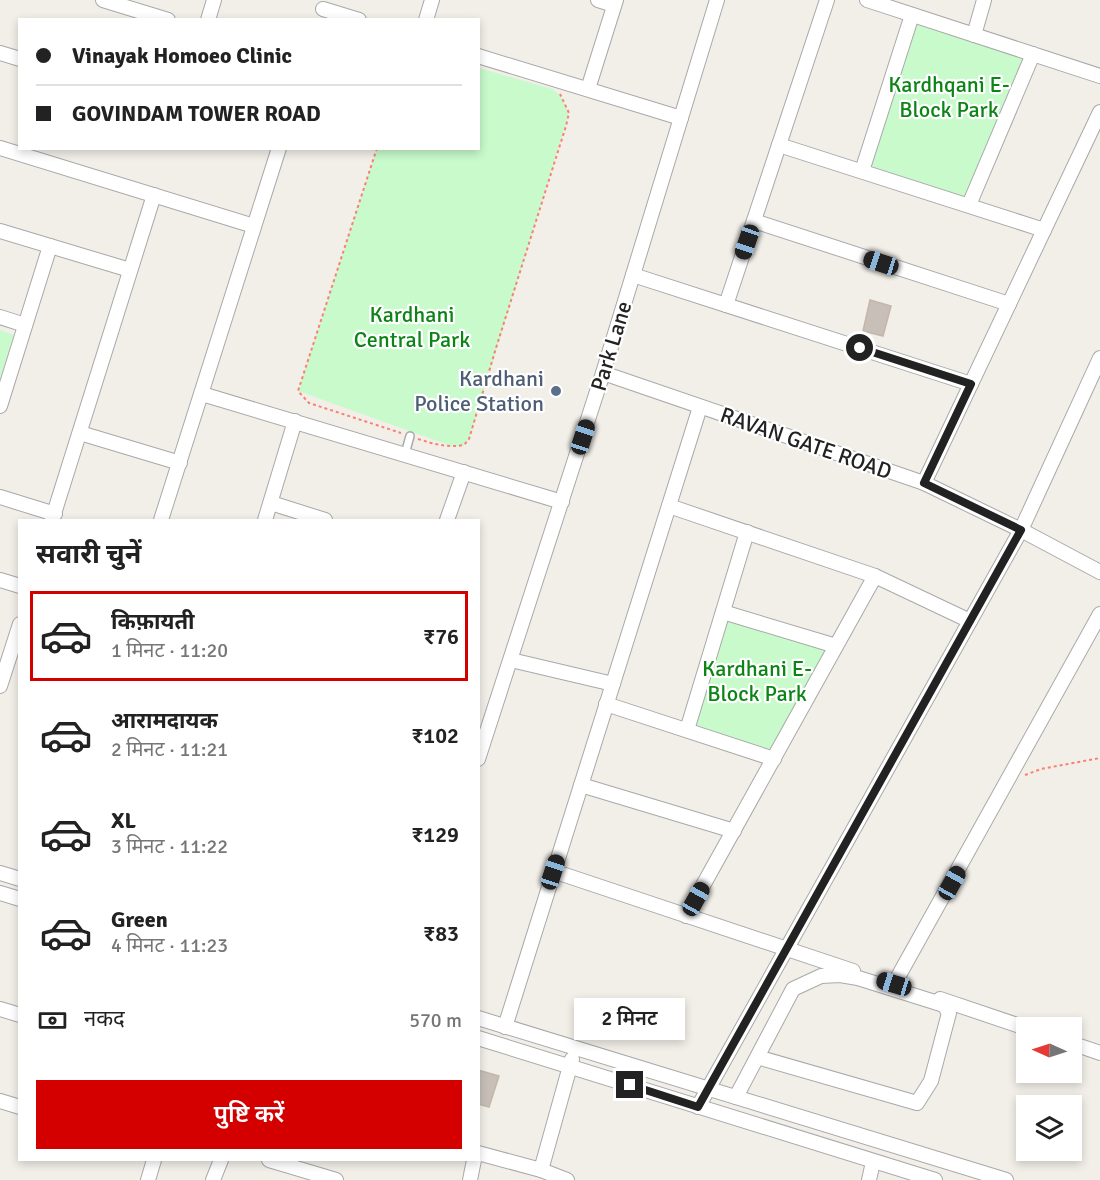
<!DOCTYPE html>
<html lang="hi">
<meta charset="utf-8">
<style>
:root{--surface:#fff;--page:#f2f2f2;--text:#222;--muted:#767676;--line:#e0e0e0;--accent:#d40000}
body{margin:0;font-family:Signika,"Noto Sans Devanagari",sans-serif;background:var(--page);color:var(--text);height:100vh;display:flex;flex-direction:column;font-size:22px;white-space:nowrap}
*{box-sizing:border-box;margin:0}
p{font-size:20px;color:var(--muted)}
.icon{flex:none;width:33px;height:33px;fill:none;stroke:currentColor;stroke-width:2;stroke-linecap:round;stroke-linejoin:round}
.map{position:relative;flex:1;overflow:hidden}
.drawer{position:absolute;left:18px;top:519px;width:462px;height:642px;display:flex;flex-direction:column;background:var(--surface);border-radius:0px;box-shadow:0 3px 9px #0003}
.drawer>*{flex:none}
.guide{position:absolute;left:18px;top:18px;width:462px;height:132px;border-radius:0px;box-shadow:0 3px 9px #0003;display:grid;align-content:center;height:132px;padding:0 18px;background:var(--surface)}
.needle{width:39px;rotate:273deg}
.controls{position:absolute;left:1016px;top:1017px;display:grid;gap:12px}
.controls a{display:grid;place-items:center;width:66px;height:66px;border-radius:0px;background:var(--surface);box-shadow:0 3px 9px #0003;font-size:30px}
.end{position:absolute;width:27px;height:27px;margin:-14px;border:8px solid #222;background:#fff;box-shadow:0 0 0 3px #fff}
.from{border-radius:50%}
.bubble{position:absolute;height:42px;border-radius:0px;background:var(--surface);box-shadow:0 3px 9px #0003;font-size:20px;font-weight:600;line-height:42px;text-align:center}
.car{position:absolute;width:18px;height:36px;margin:-18px -9px;border-radius:8px;box-shadow:0 0 4px 2px #0007;background:linear-gradient(#222 24%,#8ab4d8 0 40%,#222 0 76%,#8ab4d8 0 86%,#222 0)}
.guide b{display:flex;align-items:center;gap:21px;height:57px;font-size:22px}
.guide b+b{border-top:2px solid var(--line)}
.guide i{width:15px;height:15px;background:var(--text)}
ul{padding:0;list-style:none}
li{display:flex;align-items:center;gap:18px;height:90px;margin:0 12px 9px;padding:0 6px;border:3px solid transparent;border-radius:0px}
li div{flex:1}
li b{display:block;font-size:22px}
li em{font-style:normal;font-weight:600}
li.selected{border-color:var(--accent)}
li>.icon{width:54px;height:54px;stroke-width:1.5}
h2{padding:0 18px;font-size:27px;line-height:72px}
.pay{display:flex;align-items:center;gap:15px;height:66px;padding:0 18px;font-size:22px}
.pay p{margin-inline-start:auto}
.cta{display:flex;gap:12px;margin-top:auto;padding:12px 18px}
.cta a{flex:1;height:69px;border-radius:0px;background:var(--accent);color:#fff;font-size:24px;font-weight:600;line-height:69px;text-align:center}
.map>svg:first-child{display:block}
.park{fill:#c8facc}
.building{fill:#c7bfb8;stroke:#c4b6ab;stroke-width:1.5}
.lines{fill:none;stroke-linecap:round;stroke-linejoin:round}
.lane-casing{stroke:#a9a9a9;stroke-width:10}
.street-casing{stroke:#a9a9a9;stroke-width:16}
.path{stroke:#fa8072;stroke-width:2;stroke-dasharray:3 3;stroke-linecap:butt}
.lane{stroke:#fff;stroke-width:7}
.street{stroke:#fff;stroke-width:14}
.route{stroke:#222;stroke-width:8}
.service-dot{fill:#5c6f8a;stroke:#fff;stroke-width:2}
.labels{text-anchor:middle;dominant-baseline:central;stroke-width:4.5;stroke-linejoin:round;paint-order:stroke}
.park-label{font-size:22px;fill:#0c8416;stroke:#fff}
.street-label{font-size:22px;fill:#222;stroke:#fff}
.service-label{font-size:22px;fill:#4e5e75;stroke:#fff;text-anchor:end}
</style>
<div class="map">
<svg width="1100" height="1180" viewBox="0 0 1100 1180">
<rect width="100%" height="100%" fill="#f2efe9"/>
<g class="park">
<path d="M912 15 1033 54 969 205 862 171Z"/>
<path d="M479 68 552 89 560 95 569 113 469 439 464 445 454 447 298 391 377 149 478 148Z"/>
<path d="M0 330 14 335 0 379Z"/>
<path d="M723 612 836 646 774 759 687 730Z"/>
</g>
<g class="building">
<path d="M870 300 891 306 883 336 863 331Z"/>
<path d="M478 1070 499 1076 489 1107 478 1104Z"/>
</g>
<g class="lines">
<defs>
<path id="lane" d="M405 454 410 436"/>
<g id="street">
<path d="M103 0 168 20"/>
<path d="M598 0 614 5"/>
<path d="M867 0 1100 76"/>
<path d="M323 9 359 20"/>
<path d="M208 20 214 0"/>
<path d="M426 20 432 0"/>
<path d="M974 35 984 0"/>
<path d="M0 53 20 59"/>
<path d="M478 56 681 118"/>
<path d="M588 89 616 0"/>
<path d="M779 145 1044 230"/>
<path d="M0 148 254 226"/>
<path d="M862 171 912 15"/>
<path d="M969 205 1033 54"/>
<path d="M754 221 1009 304"/>
<path d="M0 231 130 270"/>
<path d="M633 275 971 384"/>
<path d="M726 305 827 0"/>
<path d="M0 317 25 325"/>
<path d="M603 373 924 483 1021 530 1100 572"/>
<path d="M202 394 562 502"/>
<path d="M0 406 50 246"/>
<path d="M80 433 180 463"/>
<path d="M924 483 1100 112"/>
<path d="M0 497 55 514"/>
<path d="M271 503 325 520"/>
<path d="M669 506 875 576 970 621"/>
<path d="M52 520 154 195"/>
<path d="M161 520 279 148"/>
<path d="M265 520 295 421"/>
<path d="M447 520 464 472"/>
<path d="M0 580 20 586"/>
<path d="M723 612 836 646"/>
<path d="M511 660 613 684"/>
<path d="M0 686 20 624"/>
<path d="M606 704 774 759"/>
<path d="M687 730 747 532"/>
<path d="M478 759 603 373 717 0"/>
<path d="M581 785 734 831"/>
<path d="M553 871 853 971"/>
<path d="M0 873 20 879"/>
<path d="M0 893 20 899"/>
<path d="M686 916 875 576"/>
<path d="M894 984 1100 614"/>
<path d="M940 999 1026 1028"/>
<path d="M0 1009 20 1015"/>
<path d="M478 1018 1006 1180"/>
<path d="M505 1027 700 407"/>
<path d="M478 1038 935 1180"/>
<path d="M1071 1043 1100 1053"/>
<path d="M736 1097 793 989 821 976 840 975 858 978 944 1005 949 1013 931 1081 917 1103 757 1057"/>
<path d="M0 1101 20 1107"/>
<path d="M698 1107 1021 530 1100 358"/>
<path d="M478 1153 541 1170 572 1059"/>
<path d="M269 1160 336 1180"/>
<path d="M541 1170 567 1180"/>
<path d="M148 1180 154 1160"/>
<path d="M213 1180 221 1160"/>
<path d="M470 1180 474 1160"/>
<path d="M869 1180 873 1162"/>
</g>
</defs>
<use href="#lane" class="lane-casing"/>
<use href="#street" class="street-casing"/>
<g class="path">
<path d="M377 148 298 391 309 403 401 433"/>
<path d="M418 439C434 444 447 448 464 445L469 439 496 348 566 126 569 113 560 94"/>
<path d="M1025 775 1041 769 1100 758"/>
</g>
<use href="#lane" class="lane"/>
<use href="#street" class="street"/>
</g>
<g class="lines">
<path class="route" d="M630 1085 698 1107 1021 530 924 483 971 384 860 348"/>
</g>
<circle class="service-dot" cx="556" cy="391" r="6"/>
<g class="labels">
<g class="park-label">
<text x="949" y="84">Kardhqani E-<tspan x="949" dy="25">Block Park</tspan></text>
<text x="412" y="314">Kardhani<tspan x="412" dy="25">Central Park</tspan></text>
<text x="757" y="668">Kardhani E-<tspan x="757" dy="25">Block Park</tspan></text>
</g>
<g class="street-label">
<text transform="translate(611 346) rotate(-73)">Park Lane</text>
<text transform="translate(806 443) rotate(19)">RAVAN GATE ROAD</text>
</g>
<g class="service-label">
<text x="544" y="378">Kardhani<tspan x="544" dy="25">Police Station</tspan></text>
</g>
</g>
</svg>
<div class="controls">
<a><svg class="needle" viewBox="-14 -14 28 28"><path d="M0-13l5 13h-10z" fill="#e53935"/><path d="M0 13l5-13h-10z" fill="#767676"/></svg></a>
<a><svg class="icon" aria-label="layers" viewBox="0 0 24 24"><path d="M12 4l9 5-9 5-9-5zM3 14l9 5 9-5"/></svg></a>
</div>
<i class="end from" style="left:860px;top:348px"></i>
<i class="end" style="left:630px;top:1085px"></i>
<div class="bubble" style="left:574px;top:998px;width:111px">2 मिनट</div>
<i class="car" style="left:747px;top:242px;rotate:199deg"></i>
<i class="car" style="left:881px;top:263px;rotate:288deg"></i>
<i class="car" style="left:583px;top:437px;rotate:18deg"></i>
<i class="car" style="left:553px;top:872px;rotate:18deg"></i>
<i class="car" style="left:952px;top:883px;rotate:29deg"></i>
<i class="car" style="left:696px;top:899px;rotate:29deg"></i>
<i class="car" style="left:894px;top:984px;rotate:287deg"></i>
<div class="guide">
<b><i class="from"></i>Vinayak Homoeo Clinic</b>
<b><i></i>GOVINDAM TOWER ROAD</b>
</div>
<section class="drawer">
<h2>सवारी चुनें</h2>
<ul>
<li class="selected"><svg class="icon" aria-label="car" viewBox="0 0 24 24"><path d="M5 17H2v-5l4-1 3-4h7l3 4 3 1v5h-3M9 17h6M6 11h13"/><circle cx="7" cy="17" r="2"/><circle cx="17" cy="17" r="2"/></svg><div><b>किफ़ायती</b><p>1 मिनट · 11:20</p></div><em>₹76</em></li>
<li><svg class="icon" aria-label="car" viewBox="0 0 24 24"><path d="M5 17H2v-5l4-1 3-4h7l3 4 3 1v5h-3M9 17h6M6 11h13"/><circle cx="7" cy="17" r="2"/><circle cx="17" cy="17" r="2"/></svg><div><b>आरामदायक</b><p>2 मिनट · 11:21</p></div><em>₹102</em></li>
<li><svg class="icon" aria-label="car" viewBox="0 0 24 24"><path d="M5 17H2v-5l4-1 3-4h7l3 4 3 1v5h-3M9 17h6M6 11h13"/><circle cx="7" cy="17" r="2"/><circle cx="17" cy="17" r="2"/></svg><div><b>XL</b><p>3 मिनट · 11:22</p></div><em>₹129</em></li>
<li><svg class="icon" aria-label="car" viewBox="0 0 24 24"><path d="M5 17H2v-5l4-1 3-4h7l3 4 3 1v5h-3M9 17h6M6 11h13"/><circle cx="7" cy="17" r="2"/><circle cx="17" cy="17" r="2"/></svg><div><b>Green</b><p>4 मिनट · 11:23</p></div><em>₹83</em></li>
</ul>
<div class="pay"><svg class="icon" aria-label="cash" viewBox="0 0 24 24"><path d="M3 7h18v10H3z"/><circle cx="12" cy="12" r="2"/></svg>नकद<p>570 m</p></div>
<div class="cta"><a>पुष्टि करें</a></div>
</section>
</div>
